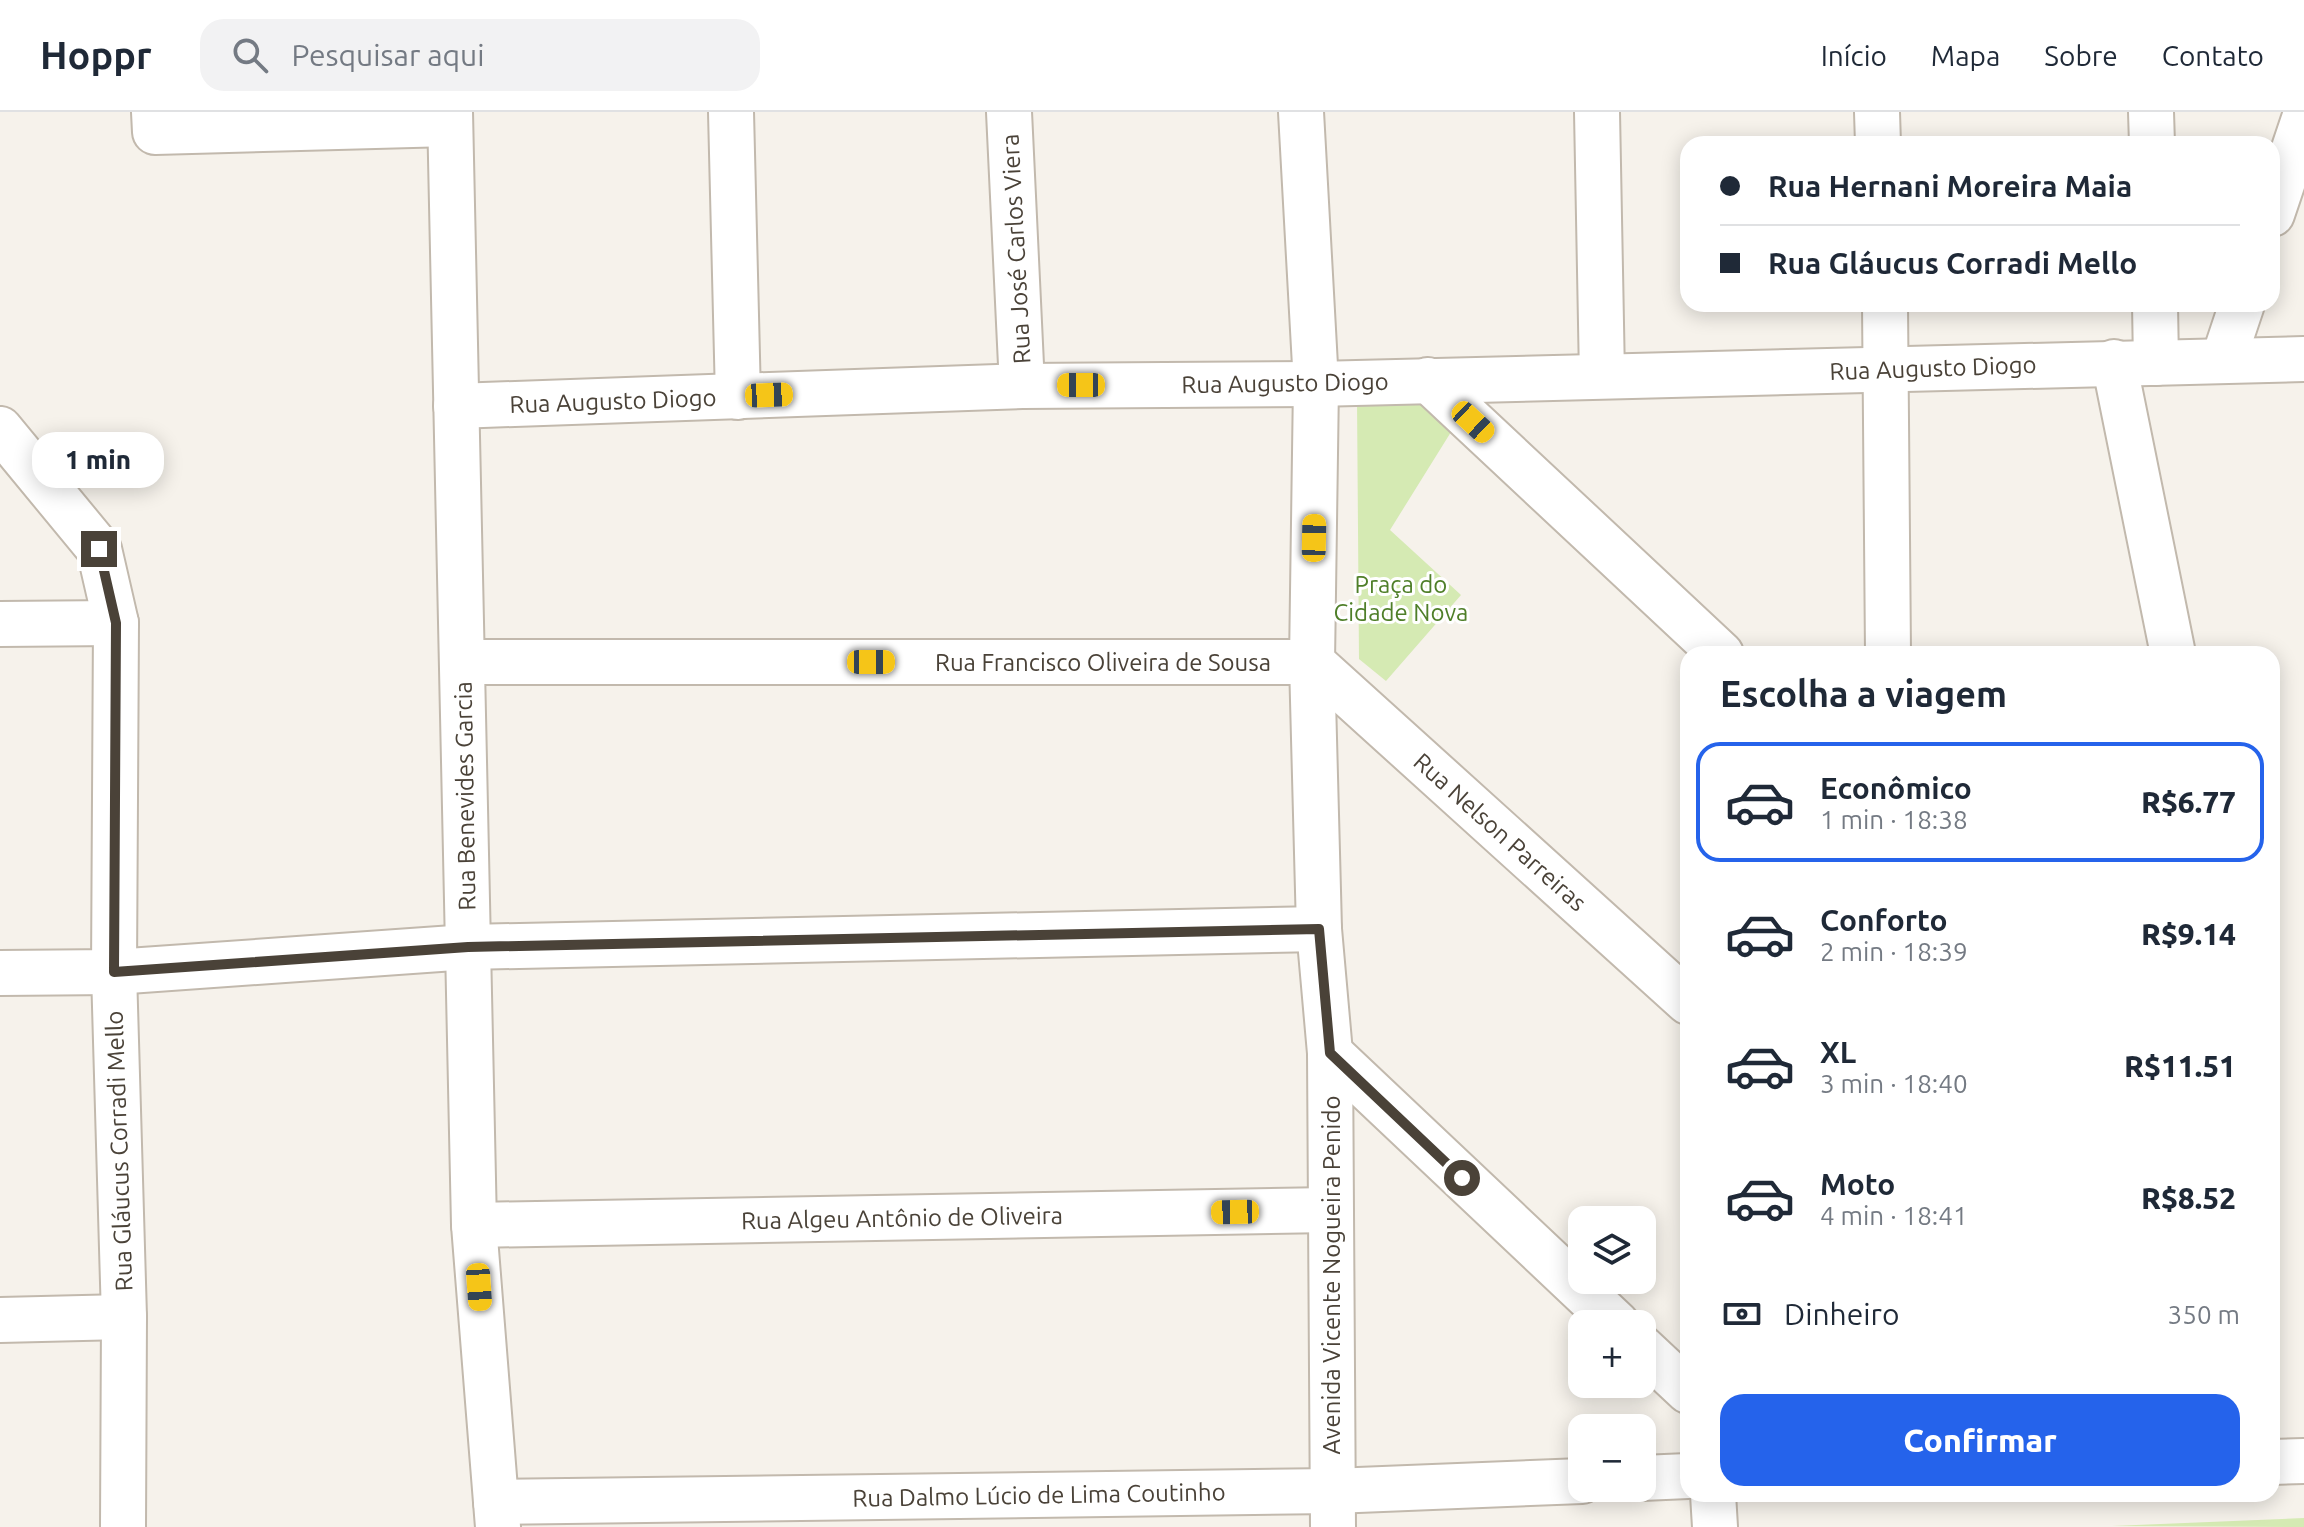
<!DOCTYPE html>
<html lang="pt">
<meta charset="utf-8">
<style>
:root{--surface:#fff;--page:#f2f2f3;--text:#1f2937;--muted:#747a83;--line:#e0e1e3;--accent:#2563eb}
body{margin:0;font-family:Ubuntu,sans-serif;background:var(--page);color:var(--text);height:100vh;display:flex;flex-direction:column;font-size:30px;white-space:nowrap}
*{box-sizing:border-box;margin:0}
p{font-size:26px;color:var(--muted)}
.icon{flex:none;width:44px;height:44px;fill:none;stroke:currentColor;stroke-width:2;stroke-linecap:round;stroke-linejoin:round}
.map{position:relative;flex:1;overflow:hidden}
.details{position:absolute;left:1680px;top:534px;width:600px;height:856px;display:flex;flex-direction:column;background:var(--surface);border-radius:24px;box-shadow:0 4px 20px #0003}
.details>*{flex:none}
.hud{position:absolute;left:1680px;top:24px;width:600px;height:176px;border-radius:24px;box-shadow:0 4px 20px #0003;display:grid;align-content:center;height:176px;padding:0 40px;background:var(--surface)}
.fabs{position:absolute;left:1568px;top:1094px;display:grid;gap:16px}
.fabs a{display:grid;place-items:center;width:88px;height:88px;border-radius:16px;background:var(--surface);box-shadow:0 4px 20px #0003;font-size:40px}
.end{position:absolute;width:36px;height:36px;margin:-18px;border:10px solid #4a4238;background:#fff;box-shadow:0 0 0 4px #fff}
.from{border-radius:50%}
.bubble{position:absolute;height:56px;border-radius:24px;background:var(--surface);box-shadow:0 4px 20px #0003;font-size:26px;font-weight:800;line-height:56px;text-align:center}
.car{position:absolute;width:24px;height:48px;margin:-24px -12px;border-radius:10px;box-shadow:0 0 6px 2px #0007;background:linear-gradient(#f5c518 24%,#345 0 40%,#f5c518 0 76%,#345 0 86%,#f5c518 0)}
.hud b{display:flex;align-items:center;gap:28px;height:76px;font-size:30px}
.hud b+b{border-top:2px solid var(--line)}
.hud i{width:20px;height:20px;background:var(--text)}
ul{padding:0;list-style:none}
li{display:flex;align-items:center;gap:24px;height:120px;margin:0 16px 12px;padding:0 24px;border:4px solid transparent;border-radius:24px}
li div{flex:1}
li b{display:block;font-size:30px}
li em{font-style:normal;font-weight:800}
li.current{border-color:var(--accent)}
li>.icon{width:72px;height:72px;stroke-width:1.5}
h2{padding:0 40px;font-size:36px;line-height:96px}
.pay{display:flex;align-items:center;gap:20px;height:88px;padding:0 40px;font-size:30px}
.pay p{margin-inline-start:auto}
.button{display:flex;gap:16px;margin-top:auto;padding:16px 40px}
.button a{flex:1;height:92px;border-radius:24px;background:var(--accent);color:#fff;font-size:32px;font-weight:800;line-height:92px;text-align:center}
header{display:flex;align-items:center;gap:48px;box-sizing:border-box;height:112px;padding:0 40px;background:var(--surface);border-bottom:2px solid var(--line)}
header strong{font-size:38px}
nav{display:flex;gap:44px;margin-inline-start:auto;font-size:28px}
.search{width:560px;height:72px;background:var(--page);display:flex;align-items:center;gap:20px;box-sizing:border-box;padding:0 28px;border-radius:24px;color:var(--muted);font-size:30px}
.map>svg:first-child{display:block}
.green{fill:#d5eab3}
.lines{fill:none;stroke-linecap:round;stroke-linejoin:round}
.minor-casing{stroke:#c2b9ad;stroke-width:48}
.minor{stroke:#fff;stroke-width:44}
.route{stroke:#4a4238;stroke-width:10}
.labels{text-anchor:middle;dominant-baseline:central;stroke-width:6;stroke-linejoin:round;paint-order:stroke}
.street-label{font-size:24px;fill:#4a4238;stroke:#fff}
.park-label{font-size:24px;fill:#4f7f29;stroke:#fff}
</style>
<header>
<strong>Hoppr</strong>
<div class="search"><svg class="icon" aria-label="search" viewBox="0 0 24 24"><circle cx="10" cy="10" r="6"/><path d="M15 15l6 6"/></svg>Pesquisar aqui</div>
<nav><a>Início</a><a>Mapa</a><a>Sobre</a><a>Contato</a></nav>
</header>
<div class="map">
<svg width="2304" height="1415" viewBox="0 0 2304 1415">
<rect width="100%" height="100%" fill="#f6f2eb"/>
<g class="green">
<path d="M1417 270 1451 320 1390 418 1461 483 1386 569 1359 547 1357 288Z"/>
<path d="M2304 1406V1415L2112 1414Z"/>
</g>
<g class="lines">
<defs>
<g id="minor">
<path d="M154 0 155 20 450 12"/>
<path d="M450 0 474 1113 498 1415"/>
<path d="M731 0 738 285"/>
<path d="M1009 0 1022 274"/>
<path d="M1301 0 1316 272 1312 550 1319 817 1330 941 1333 1415"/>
<path d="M1597 0 1602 264"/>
<path d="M1877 0 1878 32"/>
<path d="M2151 0 2152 32"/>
<path d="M2272 102 2304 7"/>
<path d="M1885 192 1888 542"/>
<path d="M2155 192 2156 251"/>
<path d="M2223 249 2242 192"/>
<path d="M2114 250 2173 542"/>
<path d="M1428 268 1721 542"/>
<path d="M456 294 1022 274 1316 272 2304 247"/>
<path d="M0 317 99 437 116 511 114 860 124 1205 123 1415"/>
<path d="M0 512 116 511"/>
<path d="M462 550H1312L1688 890"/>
<path d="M0 861 114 860 468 835 1319 817"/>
<path d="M1330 941 1617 1212"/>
<path d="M474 1113 1330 1098"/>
<path d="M0 1208 124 1205"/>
<path d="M1642 1236 1688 1279"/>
<path d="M2272 1350 2304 1349"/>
<path d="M1642 1366 1688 1364"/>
<path d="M1713 1382 1715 1415"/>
<path d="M496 1390 1333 1379 1582 1369"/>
</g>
</defs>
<use href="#minor" class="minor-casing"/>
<use href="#minor" class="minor"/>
</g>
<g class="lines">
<path class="route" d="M99 437 116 511 114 860 468 835 1319 817 1330 941 1462 1066"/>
</g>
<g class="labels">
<g class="street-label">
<text transform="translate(1016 137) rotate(-93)">Rua José Carlos Viera</text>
<text transform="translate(1933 256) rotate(-2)">Rua Augusto Diogo</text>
<text transform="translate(1285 271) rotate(-1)">Rua Augusto Diogo</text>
<text transform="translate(613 289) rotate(-2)">Rua Augusto Diogo</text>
<text x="1103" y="550">Rua Francisco Oliveira de Sousa</text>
<text transform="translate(465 684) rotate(-91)">Rua Benevides Garcia</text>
<text transform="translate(1500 720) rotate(42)">Rua Nelson Parreiras</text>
<text transform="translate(119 1039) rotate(-92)">Rua Gláucus Corradi Mello</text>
<text transform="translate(902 1106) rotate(-1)">Rua Algeu Antônio de Oliveira</text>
<text transform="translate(1331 1163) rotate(-90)">Avenida Vicente Nogueira Penido</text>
<text transform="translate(1039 1383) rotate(-1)">Rua Dalmo Lúcio de Lima Coutinho</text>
</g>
<g class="park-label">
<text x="1401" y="472">Praça do<tspan x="1401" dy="28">Cidade Nova</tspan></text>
</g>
</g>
</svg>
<div class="fabs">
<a><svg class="icon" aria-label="layers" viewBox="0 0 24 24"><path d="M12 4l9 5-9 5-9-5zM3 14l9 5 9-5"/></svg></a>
<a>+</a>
<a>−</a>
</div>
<i class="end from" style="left:1462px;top:1066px"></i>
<i class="end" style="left:99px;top:437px"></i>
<div class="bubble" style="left:32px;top:320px;width:132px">1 min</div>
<i class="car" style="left:1081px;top:273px;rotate:270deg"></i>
<i class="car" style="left:769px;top:283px;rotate:88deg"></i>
<i class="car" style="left:1473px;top:310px;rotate:133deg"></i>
<i class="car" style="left:1314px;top:426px;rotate:1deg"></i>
<i class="car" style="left:871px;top:550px;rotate:90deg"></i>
<i class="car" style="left:1235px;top:1100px;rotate:269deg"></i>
<i class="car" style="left:479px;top:1175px;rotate:176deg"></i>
<div class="hud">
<b><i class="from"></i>Rua Hernani Moreira Maia</b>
<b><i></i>Rua Gláucus Corradi Mello</b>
</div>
<section class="details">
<h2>Escolha a viagem</h2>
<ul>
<li class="current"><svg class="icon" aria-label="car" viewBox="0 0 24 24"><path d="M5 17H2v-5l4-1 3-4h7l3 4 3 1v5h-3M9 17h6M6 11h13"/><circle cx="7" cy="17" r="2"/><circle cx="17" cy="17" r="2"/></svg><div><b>Econômico</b><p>1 min · 18:38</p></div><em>R$6.77</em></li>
<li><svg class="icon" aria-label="car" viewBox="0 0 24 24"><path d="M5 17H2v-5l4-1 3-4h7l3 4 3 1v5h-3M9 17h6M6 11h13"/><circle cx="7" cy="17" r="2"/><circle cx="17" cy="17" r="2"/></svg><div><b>Conforto</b><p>2 min · 18:39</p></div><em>R$9.14</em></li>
<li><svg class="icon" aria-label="car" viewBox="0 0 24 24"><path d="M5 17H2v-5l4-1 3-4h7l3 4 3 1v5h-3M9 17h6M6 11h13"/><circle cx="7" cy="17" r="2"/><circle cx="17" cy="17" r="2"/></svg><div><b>XL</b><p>3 min · 18:40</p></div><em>R$11.51</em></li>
<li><svg class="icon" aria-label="car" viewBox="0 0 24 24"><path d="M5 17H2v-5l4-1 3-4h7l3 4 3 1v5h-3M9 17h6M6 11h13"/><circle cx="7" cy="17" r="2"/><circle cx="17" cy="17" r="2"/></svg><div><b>Moto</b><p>4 min · 18:41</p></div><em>R$8.52</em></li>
</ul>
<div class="pay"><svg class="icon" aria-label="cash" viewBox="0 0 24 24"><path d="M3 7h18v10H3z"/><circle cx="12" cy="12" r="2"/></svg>Dinheiro<p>350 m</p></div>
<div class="button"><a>Confirmar</a></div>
</section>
</div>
